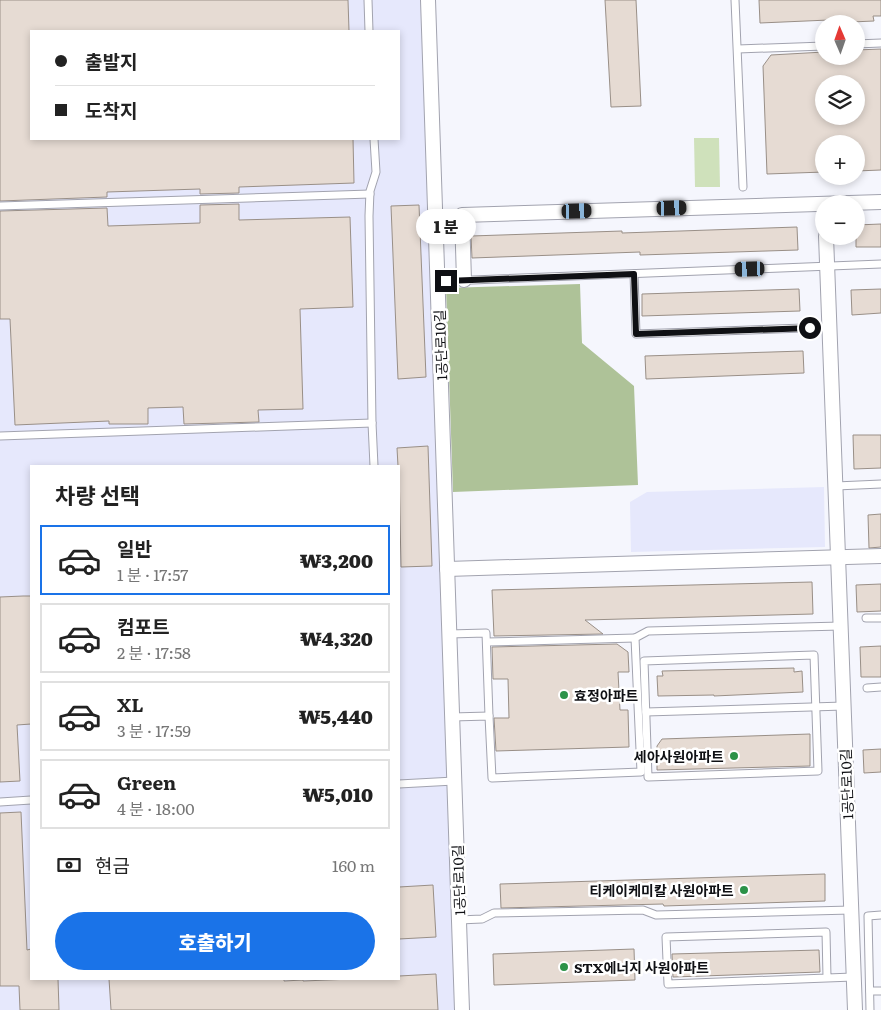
<!DOCTYPE html>
<html lang="ko">
<meta charset="utf-8">
<style>
:root{--surface:#fff;--page:#f6f6f6;--text:#222;--muted:#767676;--line:#e0e0e0;--accent:#1a73e8}
body{margin:0;font-family:Literata,"Noto Sans KR",serif;background:var(--page);color:var(--text);height:100vh;display:flex;flex-direction:column;font-size:19px;white-space:nowrap}
*{box-sizing:border-box;margin:0}
p{font-size:16px;color:var(--muted)}
.icon{flex:none;width:28px;height:28px;fill:none;stroke:currentColor;stroke-width:2;stroke-linecap:round;stroke-linejoin:round}
.map{position:relative;flex:1;overflow:hidden}
.sheet{position:absolute;left:30px;top:465px;width:370px;height:515px;display:flex;flex-direction:column;background:var(--surface);border-radius:0px;box-shadow:0 2px 8px #0003}
.sheet>*{flex:none}
.guide{position:absolute;left:30px;top:30px;width:370px;height:110px;border-radius:0px;box-shadow:0 2px 8px #0003;display:grid;align-content:center;height:110px;padding:0 25px;background:var(--surface)}
.needle{width:32px;rotate:358deg}
.controls{position:absolute;left:815px;top:15px;display:grid;gap:10px}
.controls a{display:grid;place-items:center;width:50px;height:50px;border-radius:50%;background:var(--surface);box-shadow:0 2px 8px #0003;font-size:25px}
.end{position:absolute;width:22px;height:22px;margin:-11px;border:6px solid #0f1014;background:#fff;box-shadow:0 0 0 2px #fff}
.from{border-radius:50%}
.bubble{position:absolute;height:35px;border-radius:18px;background:var(--surface);box-shadow:0 2px 8px #0003;font-size:16px;font-weight:800;line-height:35px;text-align:center}
.car{position:absolute;width:15px;height:30px;margin:-15px -8px;border-radius:6px;box-shadow:0 0 4px 1px #0007;background:linear-gradient(#222 24%,#8ab4d8 0 40%,#222 0 76%,#8ab4d8 0 86%,#222 0)}
.guide b{display:flex;align-items:center;gap:18px;height:48px;font-size:19px}
.guide b+b{border-top:1px solid var(--line)}
.guide i{width:12px;height:12px;background:var(--text)}
ul{padding:0;list-style:none}
li{display:flex;align-items:center;gap:15px;height:70px;margin:0 10px 8px;padding:0 15px;border:2px solid var(--line);border-radius:0px}
li div{flex:1}
li b{display:block;font-size:19px}
li em{font-style:normal;font-weight:800}
li.active{border-color:var(--accent)}
li>.icon{width:45px;height:45px;stroke-width:1.5}
h2{padding:0 25px;font-size:22px;line-height:60px}
.pay{display:flex;align-items:center;gap:12px;height:55px;padding:0 25px;font-size:19px}
.pay p{margin-inline-start:auto}
.cta{display:flex;gap:10px;margin-top:auto;padding:10px 25px}
.cta a{flex:1;height:58px;border-radius:30px;background:var(--accent);color:#fff;font-size:20px;font-weight:800;line-height:58px;text-align:center}
.map>svg:first-child{display:block}
.built{fill:#e6e8fc;fill-rule:evenodd}
.green{fill:#cfe1bb}
.forest{fill:#aec298}
.building{fill:#e6dbd3;stroke:#998f87;fill-rule:evenodd}
.lines{fill:none;stroke-linecap:round;stroke-linejoin:round}
.service-casing{stroke:#a2a3af;stroke-width:9}
.minor-casing{stroke:#a2a3af;stroke-width:16}
.service{stroke:#fff;stroke-width:7}
.minor{stroke:#fff;stroke-width:14}
.route{stroke:#0f1014;stroke-width:6}
.poi-dot{fill:#2c9248;stroke:#fff;stroke-width:2}
.labels{text-anchor:middle;dominant-baseline:central;stroke-width:5;stroke-linejoin:round;paint-order:stroke}
.street-label{font-size:14px;fill:#0f1014;stroke:#fff}
.poi-label{font-size:14px;font-weight:bold;fill:#0f1014;stroke:#fff;text-anchor:start}
</style>
<div class="map">
<svg width="881" height="1010" viewBox="0 0 881 1010">
<rect width="100%" height="100%" fill="#f5f6fd"/>
<g class="built">
<path d="M0 0H428L462 1010H0ZM31 31H399V139H31ZM31 466H399V979H31Z"/>
<path d="M824 487 825 547 631 552 630 502 647 492Z"/>
</g>
<path class="green" d="M694 138H719L720 187H695Z"/>
<path class="forest" d="M580 284 582 343 634 386 638 485 453 492 446 288Z"/>
<g class="building">
<path d="M0 0H348L349 31H31V139H353L354 183 239 187V193L200 194V189L107 192V197L0 201Z"/>
<path d="M605 0H636L641 106 611 107Z"/>
<path d="M759 0H881V16H873L874 21 829 23V20L760 23Z"/>
<path d="M881 49V170L856 171V144H824V172L767 174 763 66 771 55 824 52V56H856V50ZM824 84H856V116H824Z"/>
<path d="M239 204V220L350 217 353 307 300 309 303 409 258 410 259 422 184 424 183 407 148 408V424H109V421L15 425 10 319H0V211L107 208 108 226 200 223V205Z"/>
<path d="M419 205 426 377 398 379 391 206Z"/>
<path d="M881 224V247H856V225Z"/>
<path d="M797 227 798 250 640 255V252L472 258 471 236 622 231V233Z"/>
<path d="M799 289 800 311 642 316V294Z"/>
<path d="M881 289V313L852 315 851 290Z"/>
<path d="M803 351 804 373 646 379 645 356Z"/>
<path d="M853 435H881V468L854 469Z"/>
<path d="M428 446 432 566 401 567 399 466H398L397 448Z"/>
<path d="M881 514V547L869 548 868 515Z"/>
<path d="M812 582 813 614 585 620 603 634 494 636 492 590Z"/>
<path d="M881 584V611L857 612 856 585Z"/>
<path d="M23 596H31V724L17 725 20 781 0 782V597Z"/>
<path d="M617 644 628 652 629 672H618L620 710H628L629 747 496 751 494 718H509L508 679H493L492 647Z"/>
<path d="M881 646V677H861L860 647Z"/>
<path d="M794 668V672L802 671 803 692 714 696V695L658 696 657 676H663L662 671Z"/>
<path d="M810 734V766L657 770V746L662 739Z"/>
<path d="M881 749V772L864 773 863 750Z"/>
<path d="M21 812 27 950 31 949V979H58L59 1010H20L19 986H0V813Z"/>
<path d="M825 874V901L664 906 663 904 501 908 500 884Z"/>
<path d="M433 885 436 937 399 939V887Z"/>
<path d="M634 949 635 980 494 985 493 954Z"/>
<path d="M819 950 820 972 673 977 672 954Z"/>
<path d="M436 974 438 1010H111L109 979H284V981L303 980V981L352 979H399V976Z"/>
</g>
<g class="lines">
<defs>
<g id="service">
<path d="M368 0 369 31"/>
<path d="M735 0 743 187"/>
<path d="M856 44 881 43"/>
<path d="M738 49 824 46"/>
<path d="M0 206 370 194"/>
<path d="M634 274 636 334 830 327"/>
<path d="M447 281 881 264"/>
<path d="M0 436 372 423"/>
<path d="M374 466 372 423 369 216 370 191 376 172 374 139"/>
<path d="M836 486 881 484"/>
<path d="M866 618H881"/>
<path d="M449 634 486 633 489 716"/>
<path d="M487 642 635 638"/>
<path d="M814 655 818 771 648 777 644 661Z"/>
<path d="M867 688 881 687"/>
<path d="M646 712 844 706"/>
<path d="M452 717 489 716 492 778 641 772 635 638 648 631 841 626"/>
<path d="M399 784 454 781"/>
<path d="M0 802 31 800"/>
<path d="M459 920 482 919 494 913 643 910 656 915 851 910"/>
<path d="M827 977 826 932 666 937 668 984 853 977"/>
<path d="M870 991H881"/>
<path d="M870 1010 868 916 881 915"/>
</g>
<g id="minor">
<path d="M428 0 462 1010"/>
<path d="M826 236 855 1010"/>
<path d="M464 280 462 215 881 202"/>
<path d="M447 569 881 556"/>
</g>
</defs>
<use href="#service" class="service-casing"/>
<use href="#minor" class="minor-casing"/>
<use href="#service" class="service"/>
<use href="#minor" class="minor"/>
</g>
<g class="lines">
<path class="route" d="M446 281 634 274 636 334 810 328"/>
</g>
<g class="poi-dot">
<circle cx="564" cy="695" r="5"/>
<circle cx="734" cy="756" r="5"/>
<circle cx="744" cy="890" r="5"/>
<circle cx="564" cy="967" r="5"/>
</g>
<g class="labels">
<g class="street-label">
<text transform="translate(440 345) rotate(-92)">1공단로10길</text>
<text transform="translate(846 784) rotate(-92)">1공단로10길</text>
<text transform="translate(458 880) rotate(-92)">1공단로10길</text>
</g>
<g class="poi-label">
<text x="574" y="695">효정아파트</text>
<text x="724" y="756" text-anchor="end">세아사원아파트</text>
<text x="734" y="890" text-anchor="end">티케이케미칼 사원아파트</text>
<text x="574" y="967">STX에너지 사원아파트</text>
</g>
</g>
</svg>
<div class="controls">
<a><svg class="needle" viewBox="-14 -14 28 28"><path d="M0-13l5 13h-10z" fill="#e53935"/><path d="M0 13l5-13h-10z" fill="#767676"/></svg></a>
<a><svg class="icon" aria-label="layers" viewBox="0 0 24 24"><path d="M12 4l9 5-9 5-9-5zM3 14l9 5 9-5"/></svg></a>
<a>+</a>
<a>−</a>
</div>
<i class="end from" style="left:810px;top:328px"></i>
<i class="end" style="left:446px;top:281px"></i>
<div class="bubble" style="left:416px;top:209px;width:60px">1 분</div>
<i class="car" style="left:672px;top:208px;rotate:88deg"></i>
<i class="car" style="left:577px;top:211px;rotate:88deg"></i>
<i class="car" style="left:750px;top:269px;rotate:268deg"></i>
<div class="guide">
<b><i class="from"></i>출발지</b>
<b><i></i>도착지</b>
</div>
<section class="sheet">
<h2>차량 선택</h2>
<ul>
<li class="active"><svg class="icon" aria-label="car" viewBox="0 0 24 24"><path d="M5 17H2v-5l4-1 3-4h7l3 4 3 1v5h-3M9 17h6M6 11h13"/><circle cx="7" cy="17" r="2"/><circle cx="17" cy="17" r="2"/></svg><div><b>일반</b><p>1 분 · 17:57</p></div><em>₩3,200</em></li>
<li><svg class="icon" aria-label="car" viewBox="0 0 24 24"><path d="M5 17H2v-5l4-1 3-4h7l3 4 3 1v5h-3M9 17h6M6 11h13"/><circle cx="7" cy="17" r="2"/><circle cx="17" cy="17" r="2"/></svg><div><b>컴포트</b><p>2 분 · 17:58</p></div><em>₩4,320</em></li>
<li><svg class="icon" aria-label="car" viewBox="0 0 24 24"><path d="M5 17H2v-5l4-1 3-4h7l3 4 3 1v5h-3M9 17h6M6 11h13"/><circle cx="7" cy="17" r="2"/><circle cx="17" cy="17" r="2"/></svg><div><b>XL</b><p>3 분 · 17:59</p></div><em>₩5,440</em></li>
<li><svg class="icon" aria-label="car" viewBox="0 0 24 24"><path d="M5 17H2v-5l4-1 3-4h7l3 4 3 1v5h-3M9 17h6M6 11h13"/><circle cx="7" cy="17" r="2"/><circle cx="17" cy="17" r="2"/></svg><div><b>Green</b><p>4 분 · 18:00</p></div><em>₩5,010</em></li>
</ul>
<div class="pay"><svg class="icon" aria-label="cash" viewBox="0 0 24 24"><path d="M3 7h18v10H3z"/><circle cx="12" cy="12" r="2"/></svg>현금<p>160 m</p></div>
<div class="cta"><a>호출하기</a></div>
</section>
</div>
